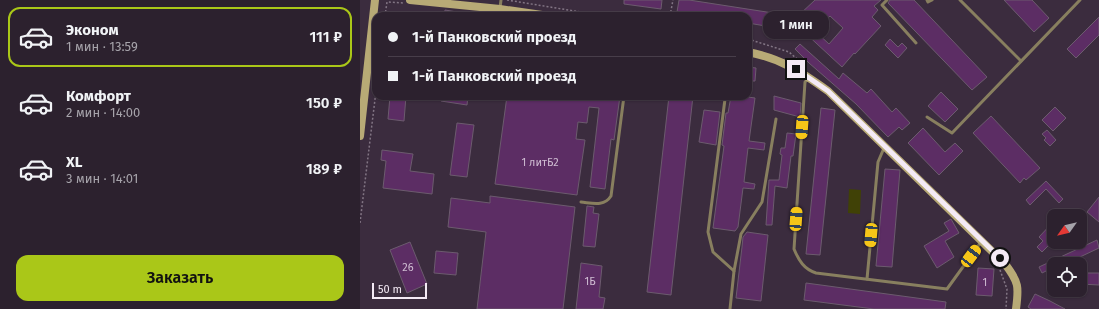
<!DOCTYPE html>
<html lang="ru">
<meta charset="utf-8">
<style>
:root{--surface:#2c212e;--page:#342936;--text:#f1f3f6;--muted:#a6a3aa;--line:#483e4a;--accent:#aac718}
body{margin:0;font-family:"Fira Sans",sans-serif;background:var(--page);color:var(--text);height:100vh;display:flex;flex-direction:column;font-size:15px;white-space:nowrap}
*{box-sizing:border-box;margin:0}
p{font-size:13px;color:var(--muted)}
.icon{flex:none;width:22px;height:22px;fill:none;stroke:currentColor;stroke-width:2;stroke-linecap:round;stroke-linejoin:round}
.map{position:relative;flex:1;overflow:hidden}
.sheet{display:flex;flex-direction:column;background:var(--surface);width:360px}
.sheet>*{flex:none}
.guide{position:absolute;left:12px;top:12px;width:380px;height:88px;border-radius:12px;box-shadow:0 1px 3px #0004,0 0 0 1px var(--line);display:grid;align-content:center;height:88px;padding:0 16px;background:var(--surface)}
.needle{width:26px;rotate:236deg}
.buttons{position:absolute;left:687px;top:209px;display:grid;gap:8px}
.buttons a{display:grid;place-items:center;width:40px;height:40px;border-radius:8px;background:var(--surface);box-shadow:0 1px 3px #0004,0 0 0 1px var(--line);font-size:20px}
.scale{position:absolute;left:12px;bottom:10px;width:55px;box-sizing:border-box;padding-left:4px;border:2px solid #f4eaf5;border-top:0;font-size:11px;line-height:14px;white-space:nowrap;color:#f4eaf5;-webkit-text-stroke:3px #3b2c3e;paint-order:stroke}
.end{position:absolute;width:18px;height:18px;margin:-9px;border:5px solid #f4eaf5;background:#111;box-shadow:0 0 0 2px #111}
.from{border-radius:50%}
.bubble{position:absolute;height:28px;border-radius:12px;background:var(--surface);box-shadow:0 1px 3px #0004,0 0 0 1px var(--line);font-size:13px;font-weight:600;line-height:28px;text-align:center}
.car{position:absolute;width:12px;height:24px;margin:-12px -6px;border-radius:5px;box-shadow:0 0 3px 1px #0007;background:linear-gradient(#f5c518 24%,#345 0 40%,#f5c518 0 76%,#345 0 86%,#f5c518 0)}
.guide b{display:flex;align-items:center;gap:14px;height:38px;font-size:15px}
.guide b+b{border-top:1px solid var(--line)}
.guide i{width:10px;height:10px;background:var(--text)}
ul{padding:7px 0 0;list-style:none}
li{display:flex;align-items:center;gap:12px;height:60px;margin:0 8px 6px;padding:0 8px;border:2px solid transparent;border-radius:12px}
li div{flex:1}
li b{display:block;font-size:15px}
li em{font-style:normal;font-weight:600}
li.selected{border-color:var(--accent)}
li>.icon{width:36px;height:36px;stroke-width:1.5}
.primary-button{display:flex;gap:8px;margin-top:auto;padding:8px 16px}
.primary-button a{flex:1;height:46px;border-radius:12px;background:var(--accent);color:#111;font-size:16px;font-weight:600;line-height:46px;text-align:center}
main{display:flex;flex:1;min-height:0}
.map>svg:first-child{display:block}
.green{fill:#404106}
.building{fill:#5c2d64;stroke:#6c5b6e;fill-rule:evenodd}
.lines{fill:none;stroke-linecap:round;stroke-linejoin:round}
.path{stroke:#827584;stroke-width:1.5;stroke-dasharray:2 2;stroke-linecap:butt}
.lane{stroke:#887f5f;stroke-width:3}
.secondary{stroke:#b8aa76;stroke-width:8}
.route{stroke:#f4eaf5;stroke-width:5}
.labels{text-anchor:middle;dominant-baseline:central;stroke-width:3;stroke-linejoin:round;paint-order:stroke}
.number-label{font-size:11px;fill:#cebbd1}
</style>
<main>
<section class="sheet">
<ul>
<li class="selected"><svg class="icon" aria-label="car" viewBox="0 0 24 24"><path d="M5 17H2v-5l4-1 3-4h7l3 4 3 1v5h-3M9 17h6M6 11h13"/><circle cx="7" cy="17" r="2"/><circle cx="17" cy="17" r="2"/></svg><div><b>Эконом</b><p>1 мин · 13:59</p></div><em>111 ₽</em></li>
<li><svg class="icon" aria-label="car" viewBox="0 0 24 24"><path d="M5 17H2v-5l4-1 3-4h7l3 4 3 1v5h-3M9 17h6M6 11h13"/><circle cx="7" cy="17" r="2"/><circle cx="17" cy="17" r="2"/></svg><div><b>Комфорт</b><p>2 мин · 14:00</p></div><em>150 ₽</em></li>
<li><svg class="icon" aria-label="car" viewBox="0 0 24 24"><path d="M5 17H2v-5l4-1 3-4h7l3 4 3 1v5h-3M9 17h6M6 11h13"/><circle cx="7" cy="17" r="2"/><circle cx="17" cy="17" r="2"/></svg><div><b>XL</b><p>3 мин · 14:01</p></div><em>189 ₽</em></li>
</ul>
<div class="primary-button"><a>Заказать</a></div>
</section>
<div class="map">
<svg width="739" height="309" viewBox="0 0 739 309">
<rect width="100%" height="100%" fill="#3b2c3e"/>
<path class="green" d="M489 189 501 190 500 214 488 213Z"/>
<g class="building">
<path d="M264 0H302L301 9 264 4Z"/>
<path d="M319 0H329L426 15 423 29 388 23V16H343L317 12Z"/>
<path d="M455 0H521L514 6 518 10 512 17 521 26 495 54 494 53 482 67 443 31 449 25 439 15ZM470 16 483 28 469 44 455 31Z"/>
<path d="M530 0H554L627 77 612 90 528 3Z"/>
<path d="M644 0H672L689 18 674 32Z"/>
<path d="M85 10 103 13 102 16H84Z"/>
<path d="M739 17V35L716 58 707 49Z"/>
<path d="M530 39 538 47 542 43 547 48 538 58 525 45Z"/>
<path d="M440 44 479 79 483 73 507 93 511 89 532 112 536 108 550 123 542 130 539 127 528 137 496 104 449 63 435 49Z"/>
<path d="M388 67 396 68 395 81H388Z"/>
<path d="M581 92 598 109 585 122 568 106Z"/>
<path d="M30 96H46L44 121 28 119Z"/>
<path d="M82 96H108L107 105 81 101Z"/>
<path d="M147 96H260L254 140 251 139 245 189 230 187 239 108 229 107 227 123 218 122 216 139 225 140 217 195 135 184Z"/>
<path d="M309 96H333L311 295 287 292Z"/>
<path d="M371 96H381L395 98 389 141 405 143 404 150 388 148 384 182 395 184 394 189 383 188 378 227 375 231 353 228 364 146 362 145 366 113H368Z"/>
<path d="M414 96 441 103 440 117 414 110Z"/>
<path d="M695 107 706 118 693 131 682 120Z"/>
<path d="M461 108 475 110 460 255 446 254Z"/>
<path d="M344 110 360 112 356 145 339 142Z"/>
<path d="M631 116 680 168 666 180 664 178 660 183 613 133Z"/>
<path d="M97 123 114 125 107 177 90 175Z"/>
<path d="M563 128 585 152 595 143 603 151 579 175 548 143Z"/>
<path d="M687 130 696 140 690 146 684 140 686 138 682 134Z"/>
<path d="M427 133 436 134 433 156H431L427 188 415 186 412 225H406L409 180H419L422 155 420 154 421 148H425Z"/>
<path d="M22 150 53 154 50 171 74 174 72 194 23 188 26 161 21 160Z"/>
<path d="M525 169 540 170 532 267 516 266Z"/>
<path d="M686 181 703 199 699 203 686 189 670 205 666 200Z"/>
<path d="M130 196 215 207 203 309H117L126 232 88 227 91 198 130 203Z"/>
<path d="M739 197V222L727 212Z"/>
<path d="M227 206 234 207 233 213 239 214 235 247 223 246Z"/>
<path d="M591 219 599 233 585 241 594 257 577 268 564 246 589 231 584 223Z"/>
<path d="M694 221V240L682 252 677 247 683 241 679 237Z"/>
<path d="M387 232 408 235 401 301 376 298 382 247 383 237Z"/>
<path d="M737 240 739 248 705 264H694V267L682 273 679 267Z"/>
<path d="M50 242 67 284 47 293 30 250Z"/>
<path d="M76 251 98 253 96 275 74 273Z"/>
<path d="M221 263 242 266 239 297 245 298 243 309H216Z"/>
<path d="M618 268 634 269 632 296 616 295Z"/>
<path d="M720 273H739V285L720 284Z"/>
<path d="M446 283 586 302 585 309H514L444 300Z"/>
<path d="M675 294 690 301 705 309H671L668 307Z"/>
</g>
<g class="lines">
<g class="path">
<path d="M147 0 245 16"/>
<path d="M25 16 27 2 43 3"/>
<path d="M310 16 313 0"/>
<path d="M388 39 429 52 445 66"/>
<path d="M0 223 16 91"/>
<path d="M640 270 647 289 646 309"/>
</g>
<g class="lane">
<path d="M527 0 522 5 556 43"/>
<path d="M567 0 568 2 572 0"/>
<path d="M600 0 661 61"/>
<path d="M140 8 141 0"/>
<path d="M448 79 445 82 434 249C439 261 444 269 456 273L587 289 621 242"/>
<path d="M340 98 365 99 348 232 353 252 374 271 370 309"/>
<path d="M567 117 592 133 720 0"/>
<path d="M221 202C232 203 244 207 251 196L264 96"/>
<path d="M374 271 381 234 402 202 416 119"/>
<path d="M507 279 518 162 524 148"/>
</g>
<g class="secondary">
<path d="M50 0 140 9 189 16"/>
<path d="M388 52C422 59 440 71 468 91L645 264C659 282 659 287 656 309"/>
<path d="M0 136 15 0"/>
</g>
</g>
<g class="lines">
<path class="route" d="M436 69 468 91 640 258"/>
</g>
<g class="labels">
<g class="number-label">
<text x="180" y="162">1 литБ2</text>
<text x="48" y="267">26</text>
<text x="230" y="281">1Б</text>
<text x="625" y="282">1</text>
</g>
</g>
</svg>
<div class="buttons">
<a><svg class="needle" viewBox="-14 -14 28 28"><path d="M0-13l5 13h-10z" fill="#e53935"/><path d="M0 13l5-13h-10z" fill="#a6a3aa"/></svg></a>
<a><svg class="icon" aria-label="locate" viewBox="0 0 24 24"><circle cx="12" cy="12" r="6"/><path d="M12 2v4M12 18v4M2 12h4M18 12h4"/></svg></a>
</div>
<div class="scale">50 m</div>
<i class="end from" style="left:640px;top:258px"></i>
<i class="end" style="left:436px;top:69px"></i>
<div class="bubble" style="left:403px;top:11px;width:66px">1 мин</div>
<i class="car" style="left:442px;top:127px;rotate:184deg"></i>
<i class="car" style="left:436px;top:219px;rotate:4deg"></i>
<i class="car" style="left:511px;top:235px;rotate:185deg"></i>
<i class="car" style="left:611px;top:256px;rotate:37deg"></i>
<div class="guide">
<b><i class="from"></i>1-й Панковский проезд</b>
<b><i></i>1-й Панковский проезд</b>
</div>
</div>
</main>
